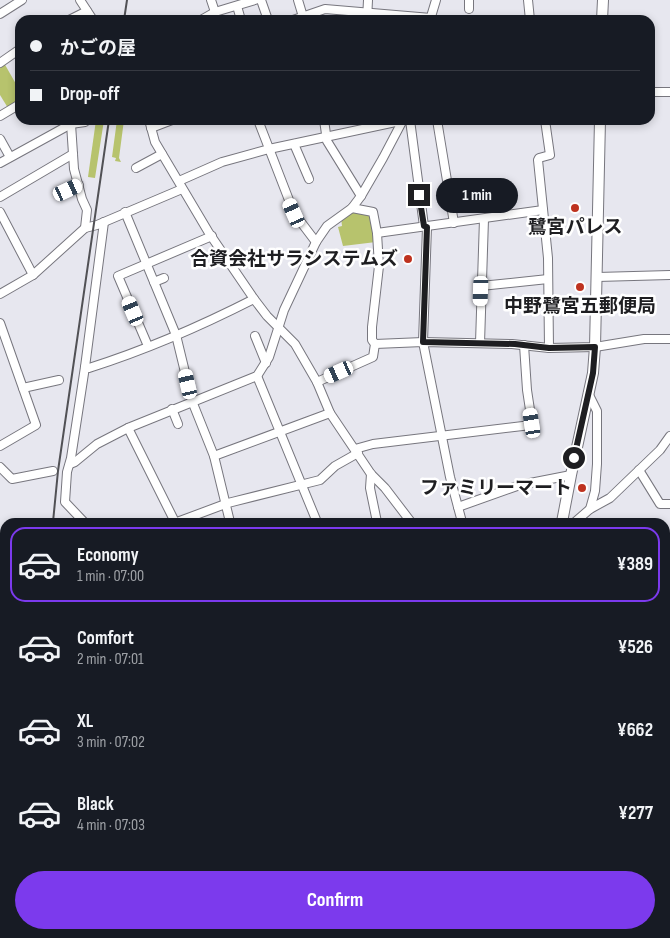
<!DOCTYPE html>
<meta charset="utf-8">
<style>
:root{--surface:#171b24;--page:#242831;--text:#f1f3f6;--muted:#9ea1a6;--line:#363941;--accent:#7c3aed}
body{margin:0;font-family:"Sofia Sans Condensed","Noto Sans JP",sans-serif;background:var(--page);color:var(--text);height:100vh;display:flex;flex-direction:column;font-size:19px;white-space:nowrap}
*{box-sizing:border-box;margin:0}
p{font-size:16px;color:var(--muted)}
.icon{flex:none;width:28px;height:28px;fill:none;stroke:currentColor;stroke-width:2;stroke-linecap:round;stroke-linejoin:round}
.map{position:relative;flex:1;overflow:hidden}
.drawer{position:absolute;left:0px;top:518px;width:670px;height:421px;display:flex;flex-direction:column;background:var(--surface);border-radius:15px 15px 0 0;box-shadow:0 2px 8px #0003}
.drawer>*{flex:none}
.guide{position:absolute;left:15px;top:15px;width:640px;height:110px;border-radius:15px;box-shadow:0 2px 8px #0003;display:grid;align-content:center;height:110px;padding:0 15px;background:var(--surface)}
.end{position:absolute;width:22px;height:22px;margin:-11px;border:6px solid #1e1e21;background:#fff;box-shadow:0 0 0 2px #fff}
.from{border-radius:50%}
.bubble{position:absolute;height:35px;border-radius:18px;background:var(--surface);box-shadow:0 2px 8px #0003;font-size:16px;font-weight:700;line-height:35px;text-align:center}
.car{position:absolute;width:15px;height:30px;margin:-15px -8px;border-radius:6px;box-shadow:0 0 4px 1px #0007;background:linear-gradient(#fff 24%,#345 0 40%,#fff 0 76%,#345 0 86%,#fff 0)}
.guide b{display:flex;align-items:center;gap:18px;height:48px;font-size:19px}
.guide b+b{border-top:1px solid var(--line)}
.guide i{width:12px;height:12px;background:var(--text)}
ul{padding:9px 0 0;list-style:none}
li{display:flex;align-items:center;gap:15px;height:75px;margin:0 10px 8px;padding:0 5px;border:2px solid transparent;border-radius:15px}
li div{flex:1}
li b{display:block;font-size:19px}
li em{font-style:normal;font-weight:700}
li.selected{border-color:var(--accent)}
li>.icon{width:45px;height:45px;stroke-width:1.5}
.button{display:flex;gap:10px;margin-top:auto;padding:10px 15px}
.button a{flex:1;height:58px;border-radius:30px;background:var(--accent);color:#fff;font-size:20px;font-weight:700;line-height:58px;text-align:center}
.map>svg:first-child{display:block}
.green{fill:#b7c36d}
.water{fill:#64a2e2}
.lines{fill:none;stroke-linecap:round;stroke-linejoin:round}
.street-casing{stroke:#77767e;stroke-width:10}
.secondary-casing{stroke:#77767e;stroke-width:12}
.street{stroke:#fff;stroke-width:8}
.secondary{stroke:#fff;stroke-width:10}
.rail{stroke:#515155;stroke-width:2}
.route{stroke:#1e1e21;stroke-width:6}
.poi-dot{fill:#be321f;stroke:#fff;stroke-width:2}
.labels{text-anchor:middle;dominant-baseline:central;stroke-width:5;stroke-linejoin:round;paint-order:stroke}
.poi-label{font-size:19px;font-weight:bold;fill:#1e1e21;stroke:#fff}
</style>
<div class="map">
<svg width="670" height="938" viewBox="0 0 670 938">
<rect width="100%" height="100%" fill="#e7e7ef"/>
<g class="green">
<path d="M4 63 20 91V102L8 108 0 95V66Z"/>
<path d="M96 120H104L95 178 88 177Z"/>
<path d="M117 120H124L119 158 121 162 115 161 116 158 112 157Z"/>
<path d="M352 211 371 215 376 242 343 246 338 227 342 226 341 217Z"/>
<rect x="0" y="602" width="5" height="56"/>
</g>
<g class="water">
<path d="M0 729 5 742V776L0 762Z"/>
<path d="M5 905V934L3 938H0V916Z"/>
</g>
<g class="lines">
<defs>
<g id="street">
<path d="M80 0 93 20"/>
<path d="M211 0 215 12"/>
<path d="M261 0 268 20"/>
<path d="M298 0 304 20"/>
<path d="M469 0V9"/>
<path d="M528 0 530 20"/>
<path d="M237 6 241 20"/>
<path d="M0 14 22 0"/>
<path d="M69 20 87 11"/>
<path d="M201 20 215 12 255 0"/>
<path d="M293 20 325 9 431 18"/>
<path d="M367 20 368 0"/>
<path d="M430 20 436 0"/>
<path d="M0 63 20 49"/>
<path d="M650 92H670"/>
<path d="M0 116 20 104"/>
<path d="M69 120 71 124 74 169 82 199 87 210 85 228"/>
<path d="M149 120 155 142 209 233 254 299 267 316 295 344 317 382 330 413 371 474 385 488 411 522"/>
<path d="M258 120 294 213 316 242"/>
<path d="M324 120 327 141 361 196"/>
<path d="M410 120 424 226"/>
<path d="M437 120 454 223"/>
<path d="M545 120 550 155 539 158 538 160 548 258 549 348"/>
<path d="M151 128 172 120"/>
<path d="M0 139 10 157"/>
<path d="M294 144 309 179"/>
<path d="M0 163 71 124 85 122"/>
<path d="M136 168 162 154"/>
<path d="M179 181 222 162 269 149 405 120"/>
<path d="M68 190 79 185"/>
<path d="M0 197 73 154"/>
<path d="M0 212 33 275"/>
<path d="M125 212 176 335 192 401 214 456 230 522"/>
<path d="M427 227 423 342 450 477 462 522"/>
<path d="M377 233 543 210"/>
<path d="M597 277 670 275"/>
<path d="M154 282 164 278"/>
<path d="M481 286 548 279"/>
<path d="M0 294 33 275 85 228 97 225 182 189"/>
<path d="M0 323 36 425 0 446"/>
<path d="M255 336 266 363"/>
<path d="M480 343 484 219"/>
<path d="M375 344 423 342 512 344 549 348 595 347 644 339H670"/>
<path d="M148 346 118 276 212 236"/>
<path d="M85 367 89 368C146 350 201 326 254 299"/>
<path d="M257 376 317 522"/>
<path d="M317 382 373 357 375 344 372 340V327L379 266 377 233 373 212 352 208"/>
<path d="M23 388 59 380"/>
<path d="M588 393 597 411V464L595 491 590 509"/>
<path d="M172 409 178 424"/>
<path d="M128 428 175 522"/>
<path d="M355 449 373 444 531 425 532 423 527 390 524 345"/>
<path d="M214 456 330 413"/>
<path d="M70 464 75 462 97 444 128 428 257 376 269 357 284 310 316 242 327 226 352 208 361 196 383 158 403 120"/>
<path d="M0 467 12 479 53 471"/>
<path d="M639 470 660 504H670"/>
<path d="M371 474 370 488 377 522"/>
<path d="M458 507 520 485 571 475"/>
<path d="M84 522 65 502 67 472 71 458 85 367 104 222"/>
<path d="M177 522 228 503 320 480 335 466 358 453"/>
<path d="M575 522 590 509 610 498 660 450 670 436"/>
<path d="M665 715 670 711"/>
<path d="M0 720 5 734"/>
<path d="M665 748 670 753"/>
<path d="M0 768 5 782"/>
<path d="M0 912 5 901"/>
<path d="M344 937 388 934"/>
<path d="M6 938 8 934"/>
<path d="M74 938V934"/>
<path d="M192 938 193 934"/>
<path d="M319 938V934"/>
<path d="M588 938 589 934"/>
</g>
<g id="secondary">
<path d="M602 20 603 0"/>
<path d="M562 522 571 475 593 373 595 347 600 120"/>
<path d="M0 852 5 853"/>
<path d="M552 934 567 938"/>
<path d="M484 938 485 934"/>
</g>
</defs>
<use href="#street" class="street-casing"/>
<use href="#secondary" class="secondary-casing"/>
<use href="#street" class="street"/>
<use href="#secondary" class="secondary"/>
<g class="rail">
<path d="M124 20 127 0"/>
<path d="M53 522 58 471 109 120"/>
<path d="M45 938V934"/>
<path d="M54 938V934"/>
</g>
</g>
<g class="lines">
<path class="route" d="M419 195 424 226 427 227 423 342 515 344 549 348 595 347 593 373 574 458"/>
</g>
<g class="poi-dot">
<circle cx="575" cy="208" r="5"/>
<circle cx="408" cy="259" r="5"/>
<circle cx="580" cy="287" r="5"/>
<circle cx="582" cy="488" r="5"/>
</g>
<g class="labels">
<g class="poi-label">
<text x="575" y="227">鷺宮パレス</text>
<text x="398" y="259" text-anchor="end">合資会社サラシステムズ</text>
<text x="580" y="306">中野鷺宮五郵便局</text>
<text x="572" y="488" text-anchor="end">ファミリーマート</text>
</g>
</g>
</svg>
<i class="end from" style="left:574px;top:458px"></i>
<i class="end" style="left:419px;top:195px"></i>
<div class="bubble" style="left:436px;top:178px;width:82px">1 min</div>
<i class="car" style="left:68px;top:190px;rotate:65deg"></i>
<i class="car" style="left:294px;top:213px;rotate:336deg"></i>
<i class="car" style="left:481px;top:291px;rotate:182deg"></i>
<i class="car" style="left:133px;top:311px;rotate:337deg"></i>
<i class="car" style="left:339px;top:372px;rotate:246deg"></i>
<i class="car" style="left:188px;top:384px;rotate:347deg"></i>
<i class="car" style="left:532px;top:423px;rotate:351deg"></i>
<div class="guide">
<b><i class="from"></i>かごの屋</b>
<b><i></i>Drop-off</b>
</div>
<section class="drawer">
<ul>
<li class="selected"><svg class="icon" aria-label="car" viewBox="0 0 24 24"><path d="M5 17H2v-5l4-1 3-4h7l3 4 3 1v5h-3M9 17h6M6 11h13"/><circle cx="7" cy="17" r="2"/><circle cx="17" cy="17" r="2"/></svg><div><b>Economy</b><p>1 min · 07:00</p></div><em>¥389</em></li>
<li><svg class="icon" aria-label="car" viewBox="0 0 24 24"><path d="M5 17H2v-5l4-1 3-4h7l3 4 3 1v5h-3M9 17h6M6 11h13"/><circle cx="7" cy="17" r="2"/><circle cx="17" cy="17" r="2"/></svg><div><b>Comfort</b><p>2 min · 07:01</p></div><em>¥526</em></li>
<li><svg class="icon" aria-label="car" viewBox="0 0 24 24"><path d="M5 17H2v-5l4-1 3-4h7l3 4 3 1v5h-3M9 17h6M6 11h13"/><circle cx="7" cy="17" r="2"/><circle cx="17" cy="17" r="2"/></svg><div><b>XL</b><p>3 min · 07:02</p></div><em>¥662</em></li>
<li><svg class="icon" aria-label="car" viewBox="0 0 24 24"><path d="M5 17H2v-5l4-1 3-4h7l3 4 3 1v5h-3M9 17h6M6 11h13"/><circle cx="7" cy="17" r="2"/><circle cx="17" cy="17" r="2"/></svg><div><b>Black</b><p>4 min · 07:03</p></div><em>¥277</em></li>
</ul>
<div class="button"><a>Confirm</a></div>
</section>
</div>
